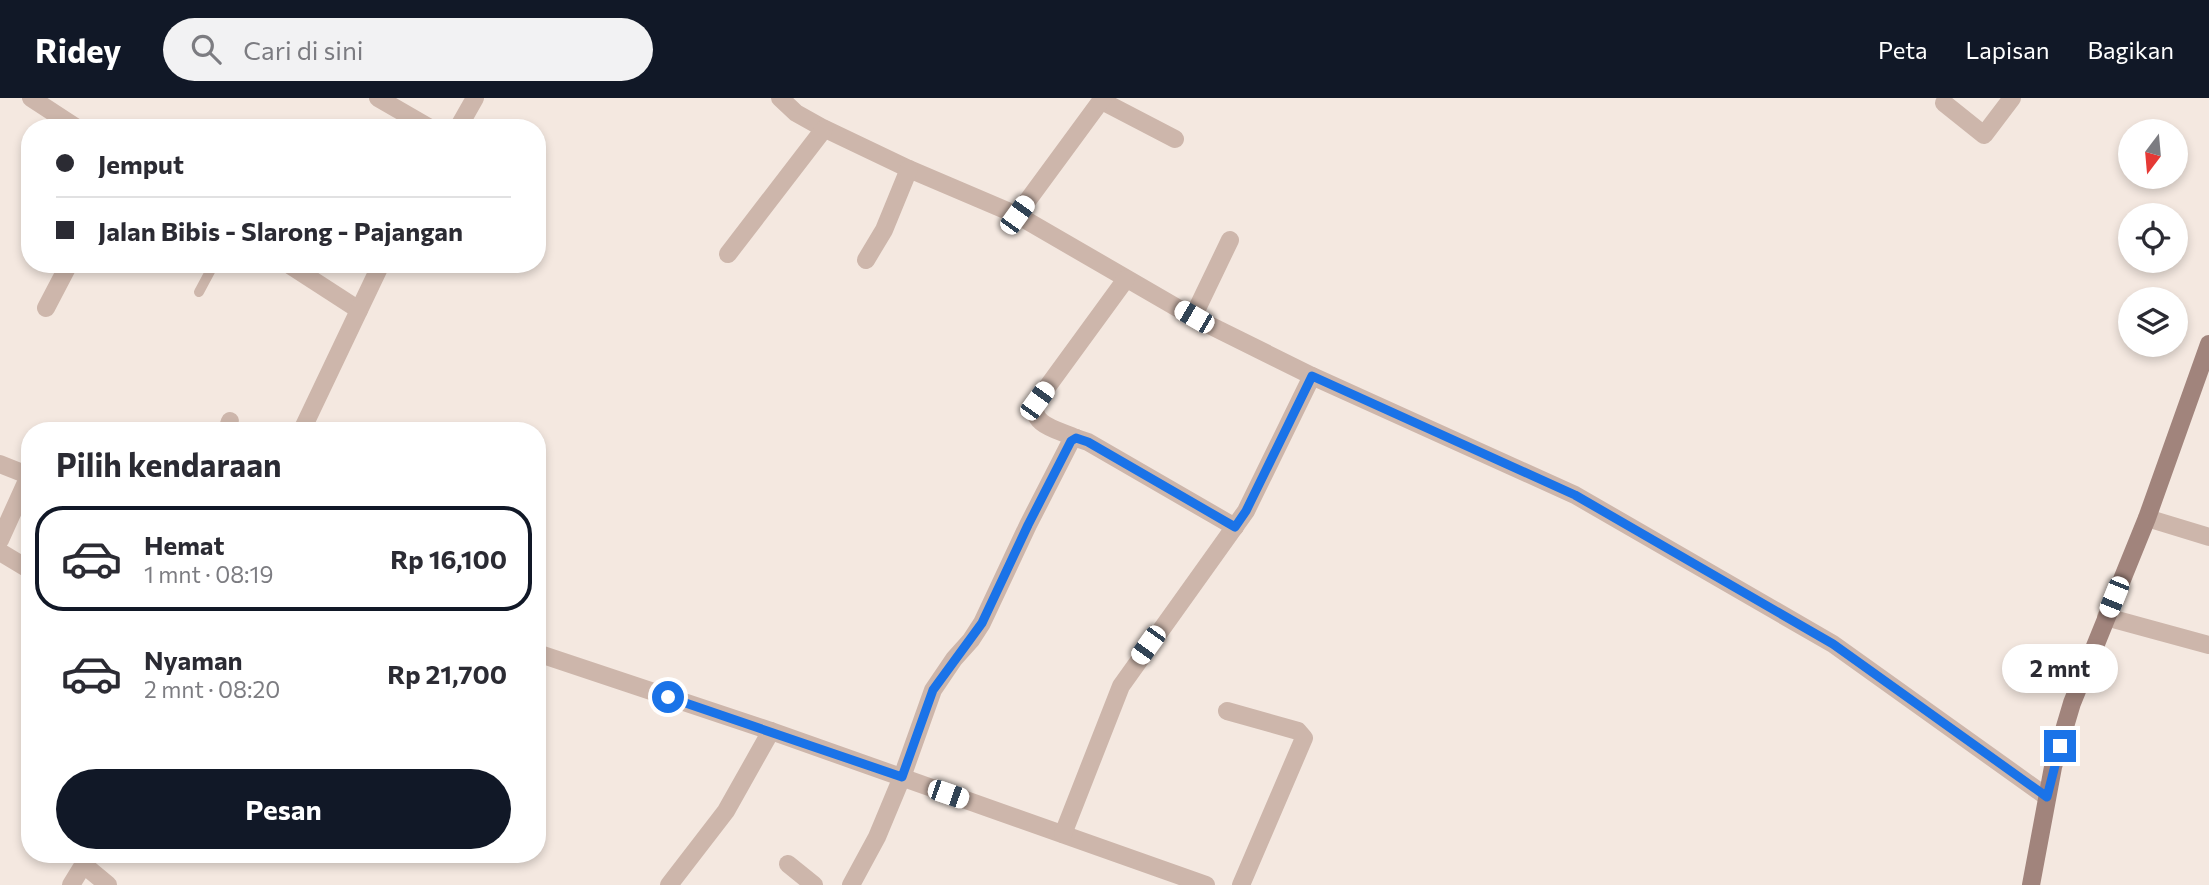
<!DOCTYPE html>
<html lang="id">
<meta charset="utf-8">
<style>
:root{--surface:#fff;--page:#f2f2f3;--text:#2b2b33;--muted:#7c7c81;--line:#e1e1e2;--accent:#111827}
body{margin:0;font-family:Commissioner,sans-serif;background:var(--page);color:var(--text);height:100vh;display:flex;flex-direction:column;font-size:26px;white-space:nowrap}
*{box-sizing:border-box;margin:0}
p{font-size:23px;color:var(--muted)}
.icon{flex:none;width:38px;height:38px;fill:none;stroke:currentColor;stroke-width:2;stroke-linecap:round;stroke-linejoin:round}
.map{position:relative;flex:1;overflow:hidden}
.panel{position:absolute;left:21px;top:324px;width:525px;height:441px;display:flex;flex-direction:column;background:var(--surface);border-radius:28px;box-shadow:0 4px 10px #0003}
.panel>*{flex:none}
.guide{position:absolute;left:21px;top:21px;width:525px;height:154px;border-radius:28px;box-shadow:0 4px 10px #0003;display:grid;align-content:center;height:154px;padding:0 35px;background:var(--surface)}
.needle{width:46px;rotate:196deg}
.controls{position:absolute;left:2118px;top:21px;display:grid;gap:14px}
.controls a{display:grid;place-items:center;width:70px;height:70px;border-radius:50%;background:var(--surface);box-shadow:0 4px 10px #0003;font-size:35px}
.end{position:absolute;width:32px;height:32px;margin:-16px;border:9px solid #1a73e8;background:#fff;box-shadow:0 0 0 4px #fff}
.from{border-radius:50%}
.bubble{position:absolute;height:49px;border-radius:24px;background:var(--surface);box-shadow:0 4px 10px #0003;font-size:23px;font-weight:700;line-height:49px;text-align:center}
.car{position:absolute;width:21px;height:42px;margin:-21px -10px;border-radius:9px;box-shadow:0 0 5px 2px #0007;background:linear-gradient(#fff 24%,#345 0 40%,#fff 0 76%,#345 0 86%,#fff 0)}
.guide b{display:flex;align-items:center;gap:24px;height:66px;font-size:26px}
.guide b+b{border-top:2px solid var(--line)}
.guide i{width:18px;height:18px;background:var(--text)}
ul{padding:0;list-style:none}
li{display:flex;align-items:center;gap:21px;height:105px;margin:0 14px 10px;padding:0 21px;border:4px solid transparent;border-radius:28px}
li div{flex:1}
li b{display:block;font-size:26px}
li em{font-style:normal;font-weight:700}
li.on{border-color:var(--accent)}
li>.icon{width:63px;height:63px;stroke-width:1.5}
h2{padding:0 35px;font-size:32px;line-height:84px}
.button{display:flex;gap:14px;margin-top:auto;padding:14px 35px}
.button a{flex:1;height:80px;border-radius:42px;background:var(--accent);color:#fff;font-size:28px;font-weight:700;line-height:80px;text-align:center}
header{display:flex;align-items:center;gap:42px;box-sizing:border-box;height:98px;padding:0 35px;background:var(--accent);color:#fff}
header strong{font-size:33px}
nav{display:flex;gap:38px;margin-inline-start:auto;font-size:24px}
.search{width:490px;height:63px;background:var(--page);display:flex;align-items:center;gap:18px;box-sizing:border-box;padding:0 24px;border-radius:38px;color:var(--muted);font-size:26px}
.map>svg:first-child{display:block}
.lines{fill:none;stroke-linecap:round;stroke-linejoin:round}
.lane{stroke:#cdb6ab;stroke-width:10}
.street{stroke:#cdb6ab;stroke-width:18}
.secondary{stroke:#a1847c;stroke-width:18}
.route{stroke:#1a73e8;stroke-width:9}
</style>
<header>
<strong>Ridey</strong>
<div class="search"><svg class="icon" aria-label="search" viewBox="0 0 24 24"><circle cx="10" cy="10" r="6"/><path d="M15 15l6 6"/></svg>Cari di sini</div>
<nav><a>Peta</a><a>Lapisan</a><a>Bagikan</a></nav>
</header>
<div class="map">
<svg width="2209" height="787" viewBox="0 0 2209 787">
<rect width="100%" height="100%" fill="#f4e8e0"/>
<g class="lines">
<path class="lane" d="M199 194 214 166"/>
<g class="street">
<path d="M31 0 77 30"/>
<path d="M378 0 430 30"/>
<path d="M780 0 796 15 821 29 909 71 1017 117 1193 219 1312 278 1575 397 1833 546 2047 699"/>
<path d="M1102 3 1175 41"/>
<path d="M1944 5 1984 37 2012 0"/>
<path d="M458 30 475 0"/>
<path d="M1017 117 1103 0"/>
<path d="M728 156 824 31"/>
<path d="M866 162 884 132 909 71"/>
<path d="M288 166 359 212"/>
<path d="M46 210 69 166"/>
<path d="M1193 219 1230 142"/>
<path d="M227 332 230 323"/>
<path d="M302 332 381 166"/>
<path d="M1076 340C1059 332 1027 327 1037 303L1126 181"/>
<path d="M0 366 30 378"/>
<path d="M2147 420 2209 439"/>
<path d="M0 442 29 378"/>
<path d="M0 454 30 472"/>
<path d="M2106 519 2209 547"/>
<path d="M537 555 771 633 1206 787"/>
<path d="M1227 613 1298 633 1304 640 1241 787"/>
<path d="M1063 736 1121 588 1246 413 1312 278"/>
<path d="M788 766 814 787"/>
<path d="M84 767 108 787"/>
<path d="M71 787 90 756"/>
<path d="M669 787 726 713 771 633"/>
<path d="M851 787 877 739 902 679 933 592 954 561 971 542 982 525 1028 427 1071 343 1076 340 1088 344 1235 429"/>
</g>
<path class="secondary" d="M2031 787 2053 669 2072 605 2147 420 2209 246"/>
</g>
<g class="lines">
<path class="route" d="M668 599 902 679 933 592 982 525 1028 427 1071 343 1076 340 1088 344 1235 429 1246 413 1312 278 1575 397 1833 546 2047 699 2060 648"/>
</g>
</svg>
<div class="controls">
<a><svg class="needle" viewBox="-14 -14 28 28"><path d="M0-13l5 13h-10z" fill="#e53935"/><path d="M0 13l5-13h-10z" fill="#7c7c81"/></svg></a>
<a><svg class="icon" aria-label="locate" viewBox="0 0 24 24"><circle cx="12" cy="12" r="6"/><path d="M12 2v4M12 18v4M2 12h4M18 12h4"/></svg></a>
<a><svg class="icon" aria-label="layers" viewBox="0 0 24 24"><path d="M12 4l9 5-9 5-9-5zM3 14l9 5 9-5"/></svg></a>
</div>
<i class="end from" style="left:668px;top:599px"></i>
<i class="end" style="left:2060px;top:648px"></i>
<div class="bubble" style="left:2002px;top:546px;width:116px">2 mnt</div>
<i class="car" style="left:1017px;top:117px;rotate:36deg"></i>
<i class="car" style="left:1194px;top:219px;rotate:300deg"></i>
<i class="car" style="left:1037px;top:303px;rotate:36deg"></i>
<i class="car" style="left:2114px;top:499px;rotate:202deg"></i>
<i class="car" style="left:1148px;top:547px;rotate:216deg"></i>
<i class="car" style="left:948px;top:696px;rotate:109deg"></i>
<div class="guide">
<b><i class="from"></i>Jemput</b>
<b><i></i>Jalan Bibis - Slarong - Pajangan</b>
</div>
<section class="panel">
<h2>Pilih kendaraan</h2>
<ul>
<li class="on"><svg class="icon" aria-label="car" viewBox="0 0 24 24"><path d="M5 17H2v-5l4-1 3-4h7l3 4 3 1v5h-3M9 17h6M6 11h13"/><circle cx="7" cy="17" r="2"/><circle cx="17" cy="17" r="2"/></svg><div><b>Hemat</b><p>1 mnt · 08:19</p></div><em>Rp 16,100</em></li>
<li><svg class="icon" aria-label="car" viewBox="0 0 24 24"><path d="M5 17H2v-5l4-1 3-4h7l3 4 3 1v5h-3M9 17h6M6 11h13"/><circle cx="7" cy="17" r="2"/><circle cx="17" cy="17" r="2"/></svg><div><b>Nyaman</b><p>2 mnt · 08:20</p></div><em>Rp 21,700</em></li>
</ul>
<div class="button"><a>Pesan</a></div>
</section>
</div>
